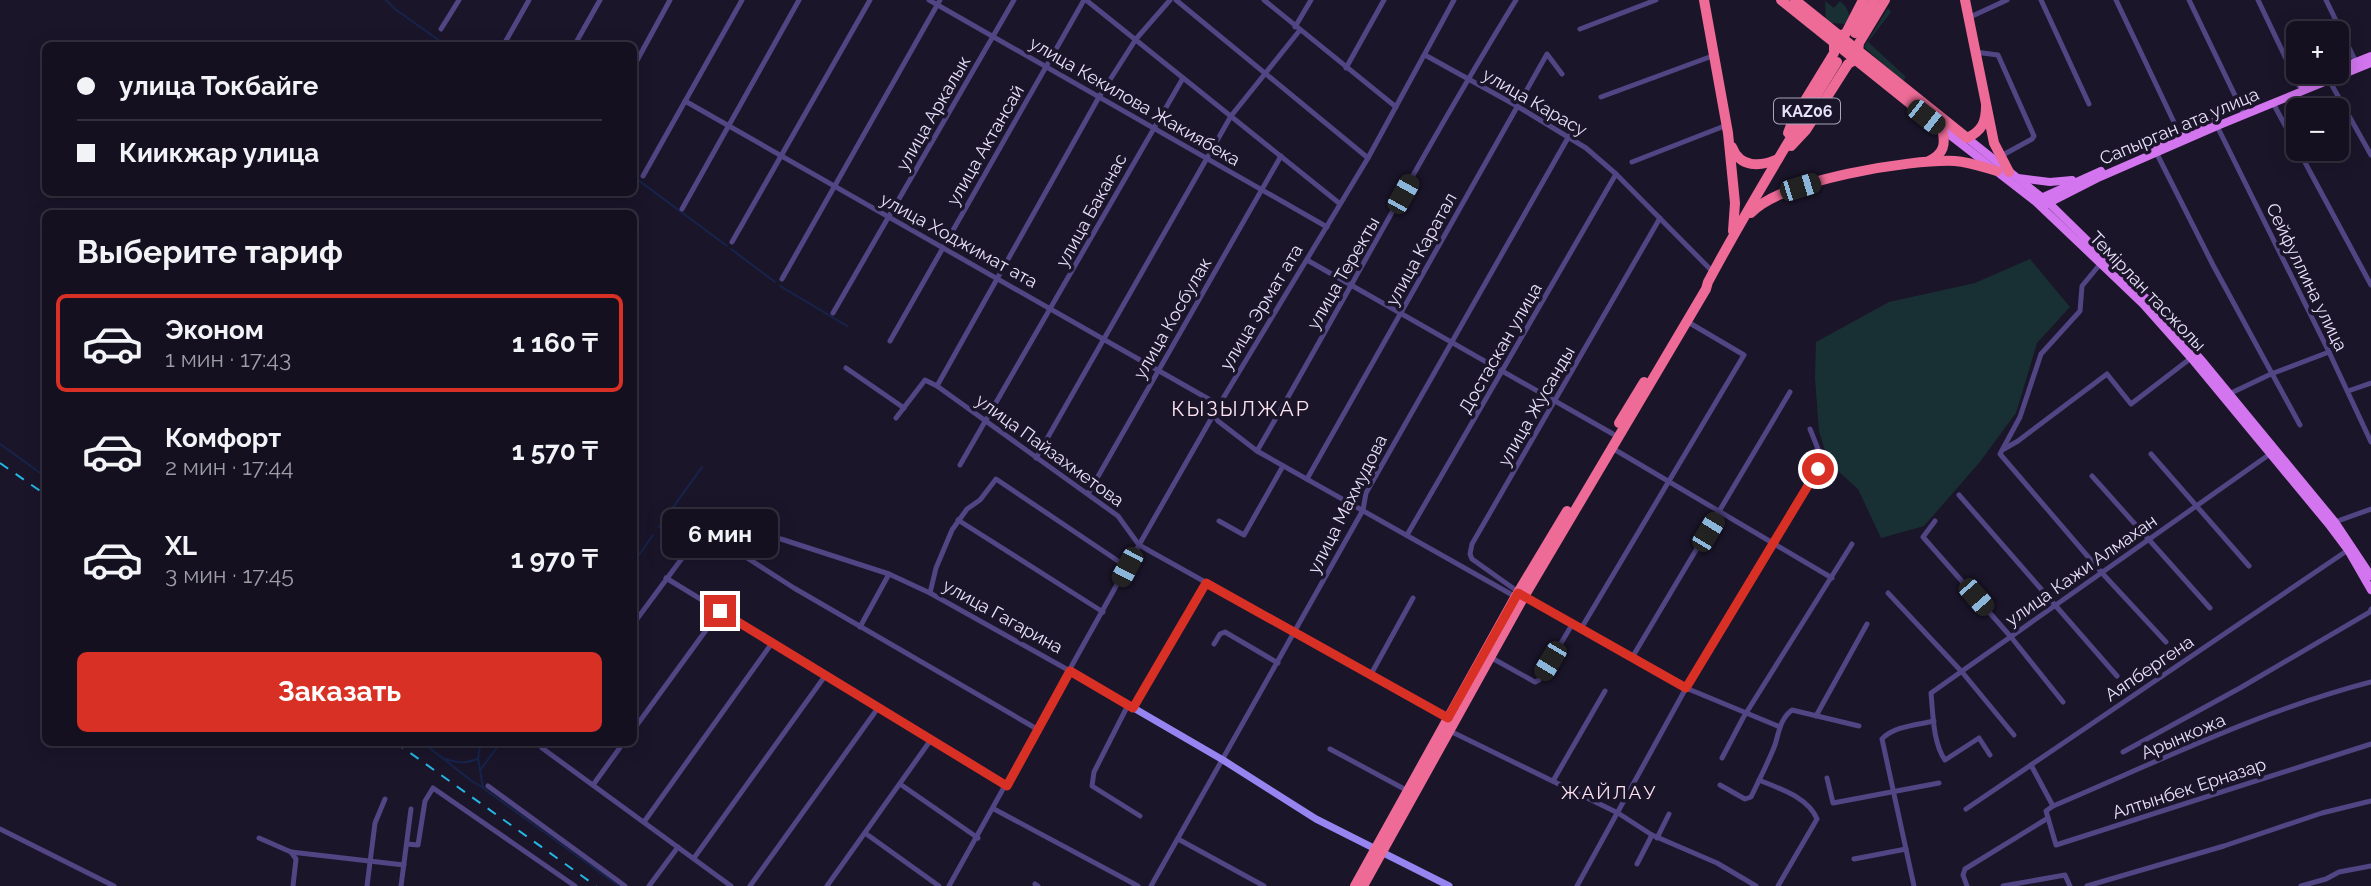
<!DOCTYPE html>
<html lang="ru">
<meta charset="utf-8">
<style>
:root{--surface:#141020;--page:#1d1929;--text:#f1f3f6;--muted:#9d9da5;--line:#33303e;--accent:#d93025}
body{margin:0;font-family:Raleway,sans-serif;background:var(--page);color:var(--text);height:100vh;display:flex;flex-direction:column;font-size:26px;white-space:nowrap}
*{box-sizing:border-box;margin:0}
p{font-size:23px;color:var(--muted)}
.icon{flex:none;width:38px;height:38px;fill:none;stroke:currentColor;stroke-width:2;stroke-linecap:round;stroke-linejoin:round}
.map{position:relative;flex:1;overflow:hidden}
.side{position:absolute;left:42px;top:210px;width:595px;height:536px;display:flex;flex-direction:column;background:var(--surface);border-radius:10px;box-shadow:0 4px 18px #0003,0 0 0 2px var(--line)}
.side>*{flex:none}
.banner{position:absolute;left:42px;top:42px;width:595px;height:154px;border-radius:10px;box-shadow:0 4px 18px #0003,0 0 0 2px var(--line);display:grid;align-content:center;height:154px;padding:0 35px;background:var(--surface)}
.fabs{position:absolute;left:2286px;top:21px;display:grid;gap:14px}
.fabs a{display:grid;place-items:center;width:63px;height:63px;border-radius:10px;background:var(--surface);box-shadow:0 4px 18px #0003,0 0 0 2px var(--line);font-size:35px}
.end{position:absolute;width:32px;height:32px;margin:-16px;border:9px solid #d93025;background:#fff;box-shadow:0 0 0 4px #fff}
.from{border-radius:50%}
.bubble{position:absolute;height:49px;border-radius:10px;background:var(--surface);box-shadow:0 4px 18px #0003,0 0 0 2px var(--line);font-size:23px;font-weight:700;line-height:49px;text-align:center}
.car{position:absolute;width:21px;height:42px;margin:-21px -10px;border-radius:9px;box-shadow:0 0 5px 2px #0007;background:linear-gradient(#222 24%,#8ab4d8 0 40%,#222 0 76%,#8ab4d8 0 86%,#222 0)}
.banner b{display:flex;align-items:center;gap:24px;height:66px;font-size:26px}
.banner b+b{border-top:2px solid var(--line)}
.banner i{width:18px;height:18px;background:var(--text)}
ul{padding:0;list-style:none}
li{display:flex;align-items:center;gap:21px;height:98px;margin:0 14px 10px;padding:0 21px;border:4px solid transparent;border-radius:10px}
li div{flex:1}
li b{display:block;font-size:26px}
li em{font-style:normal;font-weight:700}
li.selected{border-color:var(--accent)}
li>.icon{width:63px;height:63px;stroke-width:1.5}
h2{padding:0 35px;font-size:32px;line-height:84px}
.cta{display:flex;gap:14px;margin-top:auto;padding:14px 35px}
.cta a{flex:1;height:80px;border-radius:10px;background:var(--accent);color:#fff;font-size:28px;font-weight:700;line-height:80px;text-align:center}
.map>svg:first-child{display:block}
.green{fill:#183033}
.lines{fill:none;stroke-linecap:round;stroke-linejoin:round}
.stream{stroke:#16244c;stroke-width:2}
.street{stroke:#514583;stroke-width:5}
.secondary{stroke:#9684f0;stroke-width:7}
.primary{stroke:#d275ee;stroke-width:8}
.highway{stroke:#ed6b96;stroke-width:10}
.rail{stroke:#24b6e4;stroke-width:2;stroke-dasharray:10 9;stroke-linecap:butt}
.route{stroke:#d93025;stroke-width:9}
.labels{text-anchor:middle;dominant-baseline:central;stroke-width:7;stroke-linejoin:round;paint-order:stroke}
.shield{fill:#1b152a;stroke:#aaa4bc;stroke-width:2}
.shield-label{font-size:16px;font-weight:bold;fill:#e8e1fb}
.street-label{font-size:18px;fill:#e8e1fb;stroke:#1b152a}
.neighbourhood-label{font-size:19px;letter-spacing:2px;fill:#fce3ef;stroke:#1b152a}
.quarter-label{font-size:21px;letter-spacing:2px;fill:#fce3ef;stroke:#1b152a}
</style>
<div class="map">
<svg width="2371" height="886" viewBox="0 0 2371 886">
<rect width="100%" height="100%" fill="#1b152a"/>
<g class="green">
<path d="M1825 1 1834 8 1840 1 1846 7 1852 21 1847 24 1830 23 1826 20Z"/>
<path d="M1888 8 1891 12 1868 42 1906 77 1903 81 1864 47Z"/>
<path d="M2030 259 2070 307 2037 343 2016 413 1979 463 1924 526 1881 538 1858 489 1829 463 1819 431 1815 378 1816 342 1889 302 1975 283Z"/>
</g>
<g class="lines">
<g class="stream">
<path d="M386 0 395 9 447 46"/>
<path d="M634 177 727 246"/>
<path d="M731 249 775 282"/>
<path d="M780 286 847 326"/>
<path d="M0 444 46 477"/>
<path d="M659 527 702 467"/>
<path d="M634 562 653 535"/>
<path d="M422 742 473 782 482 787"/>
<path d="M481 742 478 758 483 788 619 886"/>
<path d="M446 759C458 763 466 764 477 759"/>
<path d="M481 769 501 742"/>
</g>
<g class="street">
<path d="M929 0 1327 227"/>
<path d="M1086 0 1339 203"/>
<path d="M1176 0 1368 158"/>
<path d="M1264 0 1396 107"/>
<path d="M2041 0 2089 104"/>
<path d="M2116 0 2182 139"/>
<path d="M2189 0 2242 110"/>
<path d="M2258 0 2299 86"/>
<path d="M2326 0 2356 62"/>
<path d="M1968 18 2007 0"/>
<path d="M1295 27 1311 0"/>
<path d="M441 29 459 0"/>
<path d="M1580 29 1656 0"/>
<path d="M503 46 529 0"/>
<path d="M574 46 600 0"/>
<path d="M1975 52 1998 55 2034 136 2032 139 2001 156"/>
<path d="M1425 55 1517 106 1586 148 1616 174 1713 272"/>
<path d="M634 66 670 0"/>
<path d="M1346 68 1384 0"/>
<path d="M2329 80 2371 155"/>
<path d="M1601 97 1715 55"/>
<path d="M685 101 1219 405"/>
<path d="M2273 103 2371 285"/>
<path d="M2217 126 2329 352 2371 442"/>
<path d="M2157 154 2213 265 2300 425"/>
<path d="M1632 162 1727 125"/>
<path d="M643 176 742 0"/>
<path d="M682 209 799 0"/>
<path d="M1660 218 1472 544 1470 554 1472 559 1524 596 1686 688 1780 727"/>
<path d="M732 242 870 0"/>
<path d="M1307 260 1613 434"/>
<path d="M2101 263 2082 286 2080 311 2041 354 2020 417 2000 454 2102 573 2166 642"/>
<path d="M782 279 940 0"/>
<path d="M833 313 1014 0"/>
<path d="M890 341 1084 0"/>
<path d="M846 368 904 408"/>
<path d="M937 386 1099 97 1136 39 1170 0"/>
<path d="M2348 391 2371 383"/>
<path d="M2229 394 2271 374 2329 352"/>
<path d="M1214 414 1218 421 1257 451 1516 597"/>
<path d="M896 418 925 380 937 386 1118 516 1139 545 1448 718"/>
<path d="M1612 448 1832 578"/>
<path d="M2004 449 2018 441 2107 374 2131 404 2191 358"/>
<path d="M1257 451C1344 301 1425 148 1516 0"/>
<path d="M2151 454 2249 566"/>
<path d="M1036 458 1231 116 1300 30"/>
<path d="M960 465 1183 78"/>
<path d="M2092 476 2210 608"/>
<path d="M1307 479 1547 54 1562 74"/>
<path d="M1088 494 1281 156"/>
<path d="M1959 495 2117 676"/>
<path d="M958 520 1103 612"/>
<path d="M1219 521 1244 535 1283 466"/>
<path d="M1935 521 1923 537 2011 637 2063 702"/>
<path d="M2335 522 2371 509"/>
<path d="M724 531V538L727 545 794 588 1037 729"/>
<path d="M664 533 709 526 724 531 781 539 889 574 930 593 1070 671"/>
<path d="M1407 535 1616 174"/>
<path d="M666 578 1007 786"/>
<path d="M930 593 936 568 952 530 967 509 980 500 996 479 1127 567"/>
<path d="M1888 593 1962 672 2014 735"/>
<path d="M634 623 697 538 699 527"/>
<path d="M860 627 889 574"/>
<path d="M1582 627 1744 355 1688 322"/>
<path d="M1214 644 1220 634 1225 632 1278 663"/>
<path d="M1633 656 1790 392"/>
<path d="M1490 657 1535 682 1539 680 1573 623"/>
<path d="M1370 676 1413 598"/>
<path d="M1128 705 1094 772 1092 786 1140 816"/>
<path d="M1133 708 1206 583"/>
<path d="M1816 716 1867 624"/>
<path d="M634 729 720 611"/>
<path d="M1450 731 1618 813 1652 835 1717 863 1756 886"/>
<path d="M547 742 542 748 731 886"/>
<path d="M1330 749 1408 791"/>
<path d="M2123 752 2240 688 2370 612 2371 609"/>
<path d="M1990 755 1979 738 1945 760C1933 743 1933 714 1931 693L2270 454"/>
<path d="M1722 758 1743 718 1852 544"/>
<path d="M2031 765 2053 806C2157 762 2262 710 2371 682"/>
<path d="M1827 778 1833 803 1939 783"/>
<path d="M1759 780C1780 789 1808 797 1817 819L1778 886"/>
<path d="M1553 781 1605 691"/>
<path d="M900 784 978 838"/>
<path d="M593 785 624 742"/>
<path d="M1720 785 1745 799 1751 797C1759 780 1768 763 1775 745 1779 732 1780 719 1792 710L1859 726"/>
<path d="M488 786 625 886"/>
<path d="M2053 806 2046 811 2056 845 2371 744"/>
<path d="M994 809 1138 886"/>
<path d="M1966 809 2348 550"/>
<path d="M644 822 772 643"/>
<path d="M0 829 114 886"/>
<path d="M865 833 939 886"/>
<path d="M259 838 291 852 296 859 293 886"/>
<path d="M1657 838 1669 814"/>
<path d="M1178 839 1264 886"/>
<path d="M407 844 418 845 425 801 433 788 575 886"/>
<path d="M291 852 404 865"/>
<path d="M694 858 825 676"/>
<path d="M1854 859 1906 849"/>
<path d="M1637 864 1652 835"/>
<path d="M1035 884 1038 886"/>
<path d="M367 886 375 823 385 799"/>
<path d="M401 886 411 809"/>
<path d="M649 886 678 847"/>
<path d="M750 886 878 708"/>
<path d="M827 886 930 741"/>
<path d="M949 886 1139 545 1219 405 1368 158 1454 0"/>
<path d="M1151 886 1363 510 1366 493 1569 136"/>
<path d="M1577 886 1686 688 1818 469 1820 454 1810 429"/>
<path d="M1914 886 1882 739C1894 726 1917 725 1934 721"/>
<path d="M1967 886 1963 875 1965 869 2048 818"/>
<path d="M2003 886 2065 875 2070 886"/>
<path d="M2087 886 2224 846 2322 813 2371 801"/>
<path d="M2301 886 2326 879 2339 872 2371 866"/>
</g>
<path class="secondary" d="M1070 671 1223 760 1316 819 1449 886"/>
<g class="primary">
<path d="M2336 70 2371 56"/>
<path d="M2302 85 2332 72"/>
<path d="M1942 129 2036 202 2143 304 2191 358 2330 526 2348 550 2371 590"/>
<path d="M1967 138 2049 203 2148 300 2204 363 2335 522 2371 576"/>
<path d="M2152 150 2213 122"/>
<path d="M2018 178 2050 182 2072 180"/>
<path d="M2039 199 2101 171"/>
<path d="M2047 204 2100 177 2217 126 2371 63"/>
</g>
<g class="highway">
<path d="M1704 0 1728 133 1735 203 1733 231"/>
<path d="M1781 0 1942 129C1946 144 1944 154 1929 161"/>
<path d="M1795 0 1967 138C1982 131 1986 122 1986 106"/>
<path d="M1965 0 1994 143 2009 172"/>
<path d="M1855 33 1874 0"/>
<path d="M1839 36 1846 33 1863 0"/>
<path d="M1858 51 1859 43 1885 0"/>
<path d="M1788 133 1793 120 1834 53V44"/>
<path d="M1791 146 1806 130 1848 64 1855 60"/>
<path d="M1732 147C1740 168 1760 167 1778 159"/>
<path d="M1751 213C1781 180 1910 159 1955 161 1969 162 1983 167 1997 171"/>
<path d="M1619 423 1644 382"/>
<path d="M1355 886 1516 596 1567 511"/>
<path d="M1363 886 1522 600 1706 289 1708 282C1748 207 1792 135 1837 62"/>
</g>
<g class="rail">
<path d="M0 463 46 495"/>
<path d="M395 742 596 886"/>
</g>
</g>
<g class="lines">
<path class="route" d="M720 611 1007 786 1070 671 1133 708 1206 583 1448 718 1518 593 1686 688 1818 469"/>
</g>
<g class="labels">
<rect class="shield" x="1774" y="98.5" width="66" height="25" rx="5"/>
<g class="shield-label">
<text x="1807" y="111">KАZ06</text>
</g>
<g class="street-label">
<text transform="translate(1135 101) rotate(30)">улица Кекилова Жакиябека</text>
<text transform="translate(1535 102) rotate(30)">улица Карасу</text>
<text transform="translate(933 113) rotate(-60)">улица Аркалык</text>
<text transform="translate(2179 126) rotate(-23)">Сапырган ата улица</text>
<text transform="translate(985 145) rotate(-60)">улица Актансай</text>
<text transform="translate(1091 210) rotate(-61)">улица Баканас</text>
<text transform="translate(959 240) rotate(29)">улица Ходжимат ата</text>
<text transform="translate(1421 249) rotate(-61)">улица Каратал</text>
<text transform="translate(1343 273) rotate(-60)">улица Теректы</text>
<text transform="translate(2307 277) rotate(64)">Сейфуллина улица</text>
<text transform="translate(2148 291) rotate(46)">Темірлан тасжолы</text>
<text transform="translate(1261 307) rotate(-59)">улица Эрмат ата</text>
<text transform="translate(1172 318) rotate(-60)">улица Косбулак</text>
<text transform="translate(1500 348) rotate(-60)">Достаскан улица</text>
<text transform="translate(1536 406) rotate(-60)">улица Жусанды</text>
<text transform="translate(1050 450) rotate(36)">улица Пайзахметова</text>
<text transform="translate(1347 504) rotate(-63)">улица Махмудова</text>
<text transform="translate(2081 570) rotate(-35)">улица Кажи Алмахан</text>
<text transform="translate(1003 616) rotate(29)">улица Гагарина</text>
<text transform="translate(2149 668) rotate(-34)">Аяпбергена</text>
<text transform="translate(2183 736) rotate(-23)">Арынкожа</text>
<text transform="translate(2189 788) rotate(-18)">Алтынбек Ерназар</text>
</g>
<g class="neighbourhood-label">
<text x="1609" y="792">ЖАЙЛАУ</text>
</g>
<g class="quarter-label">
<text x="1241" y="408">КЫЗЫЛЖАР</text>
</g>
</g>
</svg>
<div class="fabs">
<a>+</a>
<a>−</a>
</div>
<i class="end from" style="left:1818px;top:469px"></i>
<i class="end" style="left:720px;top:611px"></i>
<div class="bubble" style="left:662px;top:509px;width:116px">6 мин</div>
<i class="car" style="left:1926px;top:117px;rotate:128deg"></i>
<i class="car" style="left:1800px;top:187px;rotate:73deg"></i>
<i class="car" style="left:1403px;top:194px;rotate:29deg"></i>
<i class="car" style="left:1708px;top:532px;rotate:31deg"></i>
<i class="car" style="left:1127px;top:567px;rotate:208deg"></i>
<i class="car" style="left:1976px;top:597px;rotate:139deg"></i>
<i class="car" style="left:1550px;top:661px;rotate:211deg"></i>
<div class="banner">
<b><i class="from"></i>улица Токбайге</b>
<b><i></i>Киикжар улица</b>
</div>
<section class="side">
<h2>Выберите тариф</h2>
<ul>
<li class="selected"><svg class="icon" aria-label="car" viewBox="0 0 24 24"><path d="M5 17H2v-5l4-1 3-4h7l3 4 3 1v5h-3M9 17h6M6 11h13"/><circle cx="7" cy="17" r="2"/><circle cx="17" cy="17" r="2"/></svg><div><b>Эконом</b><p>1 мин · 17:43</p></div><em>1 160 ₸</em></li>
<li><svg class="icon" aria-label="car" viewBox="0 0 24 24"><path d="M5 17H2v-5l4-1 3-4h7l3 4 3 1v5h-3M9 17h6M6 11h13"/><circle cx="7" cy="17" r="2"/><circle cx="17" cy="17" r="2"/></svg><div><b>Комфорт</b><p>2 мин · 17:44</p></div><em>1 570 ₸</em></li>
<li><svg class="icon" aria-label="car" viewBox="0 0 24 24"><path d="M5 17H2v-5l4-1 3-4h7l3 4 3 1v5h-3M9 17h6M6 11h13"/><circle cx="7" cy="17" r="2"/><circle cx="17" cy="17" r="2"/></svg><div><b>XL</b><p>3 мин · 17:45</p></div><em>1 970 ₸</em></li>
</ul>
<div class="cta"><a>Заказать</a></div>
</section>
</div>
